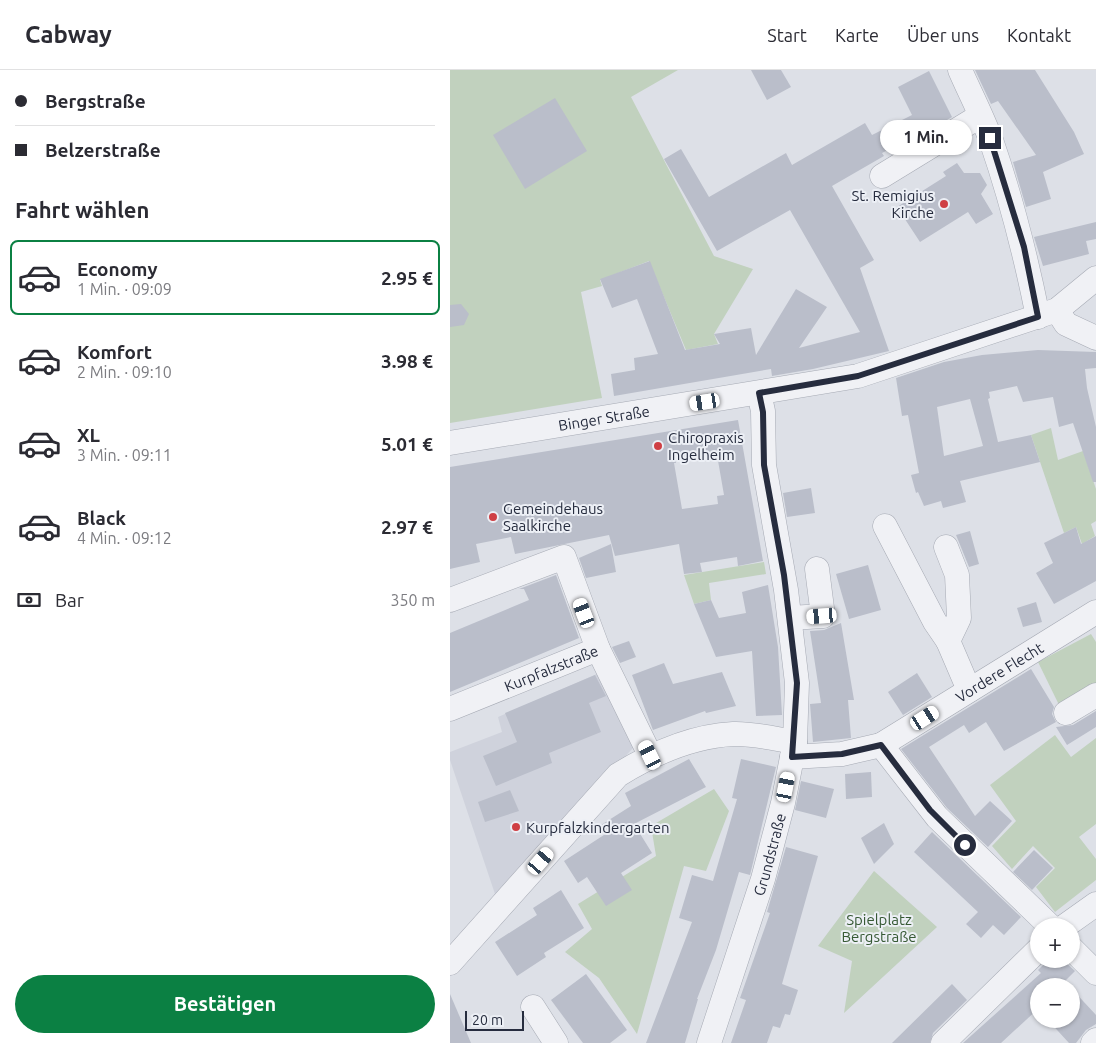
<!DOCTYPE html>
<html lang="de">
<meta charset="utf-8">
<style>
:root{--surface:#fff;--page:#f2f2f3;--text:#2b2b33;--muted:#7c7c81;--line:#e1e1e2;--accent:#0b8043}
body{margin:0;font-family:Ubuntu,sans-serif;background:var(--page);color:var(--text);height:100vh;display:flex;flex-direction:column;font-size:19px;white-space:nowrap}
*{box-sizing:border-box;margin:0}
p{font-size:16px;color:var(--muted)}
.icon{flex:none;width:28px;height:28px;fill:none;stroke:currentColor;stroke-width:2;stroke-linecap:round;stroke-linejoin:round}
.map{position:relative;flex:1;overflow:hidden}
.side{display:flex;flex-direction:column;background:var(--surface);width:450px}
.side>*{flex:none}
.top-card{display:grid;align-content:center;height:110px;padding:0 15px;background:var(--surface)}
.tools{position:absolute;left:580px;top:848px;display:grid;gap:10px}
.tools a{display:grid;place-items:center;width:50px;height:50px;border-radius:50%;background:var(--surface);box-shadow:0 1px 4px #0004;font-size:25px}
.scale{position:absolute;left:15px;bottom:12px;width:59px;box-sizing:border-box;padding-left:5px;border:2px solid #262c3e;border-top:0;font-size:14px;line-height:18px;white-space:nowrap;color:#262c3e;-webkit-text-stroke:4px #eceff5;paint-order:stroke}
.end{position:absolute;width:22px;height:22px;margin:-11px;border:6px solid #262c3e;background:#fff;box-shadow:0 0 0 2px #fff}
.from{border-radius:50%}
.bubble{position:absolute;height:35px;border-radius:18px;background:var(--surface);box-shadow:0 1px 4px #0004;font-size:16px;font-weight:600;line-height:35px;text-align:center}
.car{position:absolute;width:15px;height:30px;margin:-15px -8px;border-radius:6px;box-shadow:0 0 4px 1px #0007;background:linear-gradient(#fff 24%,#345 0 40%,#fff 0 76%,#345 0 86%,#fff 0)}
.top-card b{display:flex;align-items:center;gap:18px;height:48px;font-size:19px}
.top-card b+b{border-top:1px solid var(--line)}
.top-card i{width:12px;height:12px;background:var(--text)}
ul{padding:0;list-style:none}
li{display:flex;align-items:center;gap:15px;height:75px;margin:0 10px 8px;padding:0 5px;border:2px solid transparent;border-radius:8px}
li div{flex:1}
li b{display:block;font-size:19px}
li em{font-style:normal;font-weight:600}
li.on{border-color:var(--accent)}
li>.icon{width:45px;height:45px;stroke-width:1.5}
h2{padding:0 15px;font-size:22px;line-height:60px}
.pay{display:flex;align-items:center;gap:12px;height:55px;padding:0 15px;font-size:19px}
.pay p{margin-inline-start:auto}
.cta{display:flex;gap:10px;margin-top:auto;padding:10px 15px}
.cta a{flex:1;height:58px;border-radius:30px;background:var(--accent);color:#fff;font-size:20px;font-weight:600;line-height:58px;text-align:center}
header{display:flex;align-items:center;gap:30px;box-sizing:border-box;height:70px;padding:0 25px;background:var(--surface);border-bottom:1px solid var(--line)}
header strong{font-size:24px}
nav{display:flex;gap:28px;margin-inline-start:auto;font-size:18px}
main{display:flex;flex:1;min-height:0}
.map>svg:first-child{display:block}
.built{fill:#cfd2dc}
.green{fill:#c1d1be}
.building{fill:#babeca;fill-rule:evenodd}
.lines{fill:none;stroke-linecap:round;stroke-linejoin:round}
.minor-casing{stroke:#a6aab4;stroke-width:25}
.minor{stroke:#f0f1f5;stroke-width:24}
.route{stroke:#262c3e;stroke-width:6}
.poi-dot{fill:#cf3f44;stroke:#eceff5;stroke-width:2}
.labels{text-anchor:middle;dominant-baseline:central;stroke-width:4;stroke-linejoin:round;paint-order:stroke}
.poi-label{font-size:15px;fill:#262c3e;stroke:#eceff5;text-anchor:start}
.street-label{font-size:15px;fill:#262c3e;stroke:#eceff5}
.park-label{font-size:15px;fill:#365934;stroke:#eceff5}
</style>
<header>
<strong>Cabway</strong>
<nav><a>Start</a><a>Karte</a><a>Über uns</a><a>Kontakt</a></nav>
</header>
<main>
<section class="side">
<div class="top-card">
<b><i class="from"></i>Bergstraße</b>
<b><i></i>Belzerstraße</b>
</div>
<h2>Fahrt wählen</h2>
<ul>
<li class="on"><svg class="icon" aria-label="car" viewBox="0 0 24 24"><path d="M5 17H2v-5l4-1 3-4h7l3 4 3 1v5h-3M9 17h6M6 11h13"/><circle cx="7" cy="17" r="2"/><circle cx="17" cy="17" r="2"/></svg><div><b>Economy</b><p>1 Min. · 09:09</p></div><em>2.95 €</em></li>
<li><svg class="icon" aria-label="car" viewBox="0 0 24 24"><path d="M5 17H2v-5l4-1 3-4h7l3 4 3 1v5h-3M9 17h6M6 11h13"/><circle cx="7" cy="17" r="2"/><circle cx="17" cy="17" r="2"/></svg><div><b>Komfort</b><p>2 Min. · 09:10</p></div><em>3.98 €</em></li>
<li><svg class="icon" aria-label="car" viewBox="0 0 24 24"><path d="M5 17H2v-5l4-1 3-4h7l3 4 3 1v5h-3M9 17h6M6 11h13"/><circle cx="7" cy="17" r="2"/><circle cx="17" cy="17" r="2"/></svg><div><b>XL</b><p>3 Min. · 09:11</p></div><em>5.01 €</em></li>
<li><svg class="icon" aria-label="car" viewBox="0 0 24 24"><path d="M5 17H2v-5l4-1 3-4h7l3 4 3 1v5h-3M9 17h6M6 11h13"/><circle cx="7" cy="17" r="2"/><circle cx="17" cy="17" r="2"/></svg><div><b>Black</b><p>4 Min. · 09:12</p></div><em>2.97 €</em></li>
</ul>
<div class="pay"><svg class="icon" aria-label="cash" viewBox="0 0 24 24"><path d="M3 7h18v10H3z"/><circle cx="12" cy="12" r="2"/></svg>Bar<p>350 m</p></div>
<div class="cta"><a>Bestätigen</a></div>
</section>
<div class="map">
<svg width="646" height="973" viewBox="0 0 646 973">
<rect width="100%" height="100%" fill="#dde0e7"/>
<path class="built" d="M149 603 184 677 45 824 0 690V682L52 662 48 647Z"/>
<g class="green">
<path d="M0 0H228L181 27 264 186 303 199 264 264 268 274 236 280 199 191 150 210 152 216 131 222 152 328 0 353Z"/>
<path d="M601 358 608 390 633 381 646 419V451L641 454 645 466 632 474 626 457 614 463 581 365Z"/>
<path d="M314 492 316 504 259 513 261 530 244 534 234 505Z"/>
<path d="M641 564 646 572V622L612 641 588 592Z"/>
<path d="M605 665 621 687 646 668V754L629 767 646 789V810L605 842 586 817 605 798 583 776 562 799 542 776 566 751 540 715Z"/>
<path d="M264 719 279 741 256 801 234 796 187 964 149 908 115 882 142 859 128 834 206 786 201 756Z"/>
<path d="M424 801 487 857 394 943 402 891 368 876Z"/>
</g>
<g class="building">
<path d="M301 0H331L341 17 317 30Z"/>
<path d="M525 0H585L624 62 634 84 593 102 601 129 576 137 563 92 586 85 548 31 541 34Z"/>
<path d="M479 1 502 47 472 65 471 63 432 83 434 86 382 116 424 190 410 198 439 281 363 299 322 306 321 299 164 326 161 304 185 300 184 288 208 284 187 229 162 238 150 209 200 191 235 280 270 274 264 264 301 258 306 285 346 219 377 237 349 278 410 262 340 140 267 181 214 89 231 79 259 127 336 83 342 95 415 53 422 65 462 45 448 17Z"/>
<path d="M105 28 137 81 75 119 43 65Z"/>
<path d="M507 93 514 103H530L537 115 531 124 543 144 526 154 518 142 470 172 447 137 496 106 493 102Z"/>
<path d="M646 152V169L636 171 639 184 593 196 584 167Z"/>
<path d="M11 234 19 244 14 255 0 257V235Z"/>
<path d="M588 280 646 282V298L635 299 637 318 646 357V412H643L623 353 609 357 603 327 573 332 567 316 539 322 540 328 538 329 548 372 581 365 590 392 510 411 516 432 493 438 491 431 474 436 468 422 466 423 461 405 469 403 458 345 452 346 446 308 494 292 532 285ZM520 329 533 376 494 386 487 337Z"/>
<path d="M288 350 313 491 288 496 287 487 250 493 252 502 234 504 229 474 165 486 159 465 65 484 61 467 26 474 30 492 0 499V397ZM261 382V386L267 385 274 425 267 426 268 434 232 439 224 393H226L225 388Z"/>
<path d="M361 418 365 443 337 447 333 423Z"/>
<path d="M626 457 631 474 646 466V511L604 534 586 503 603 493 594 473Z"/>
<path d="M520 461 529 494 519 497 506 465Z"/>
<path d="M161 474 166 502 136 508 129 488Z"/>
<path d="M418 495 431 540 399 549 386 504Z"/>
<path d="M106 505 129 568 0 622V563L79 530 74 519H69Z"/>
<path d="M318 515 328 577 332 645 306 646 302 581 266 587 244 534 261 530 269 548 296 543 292 522Z"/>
<path d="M586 532 592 552 573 557 567 538Z"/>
<path d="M391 553 404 630H398L401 668 363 672 360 634 371 633 360 561 374 560Z"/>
<path d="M179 571 186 587 170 593 162 577Z"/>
<path d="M214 593 223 614 272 602 286 636 256 643 255 641 203 660 182 605Z"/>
<path d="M581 599 604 637 602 644 606 652 554 681 536 652 519 663 514 655 479 677 525 746 540 731 562 751 538 777 497 738 451 679Z"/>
<path d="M467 603 482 627 453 645 438 622Z"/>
<path d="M145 605 156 626 139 633 151 662 99 683 102 693 46 716 33 686 67 672 55 643Z"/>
<path d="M646 641V657L617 675 606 657 623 655Z"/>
<path d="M239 689 256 717 184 754 202 783 171 803 182 820 156 836 137 807 128 813 114 791 157 763 151 755 181 736 175 723Z"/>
<path d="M291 689 326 697 300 805 289 802 266 880 247 929H248L235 973H196L242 852 229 848 242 805 263 811 287 729 282 728Z"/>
<path d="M421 702 422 727 396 729 395 704Z"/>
<path d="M351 711 384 719 376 748 345 740Z"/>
<path d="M60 720 69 741 35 752 28 732Z"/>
<path d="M434 753 444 774 424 794 411 768Z"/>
<path d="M482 762 571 847 554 865 543 855 531 868 516 854 528 842 464 782Z"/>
<path d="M336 777 368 786 332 914 348 920 340 945 335 944 330 958 323 956 317 973H281L296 930 290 928 320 843 317 842Z"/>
<path d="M584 780 603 798 582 820 563 802Z"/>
<path d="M111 820 134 858 94 883 96 887 67 906 45 872 87 845 83 838Z"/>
<path d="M599 889H612L625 901 610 916H589V938L551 973H513L591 903 588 900Z"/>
<path d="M136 904 177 960 160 973H133L101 930Z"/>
<path d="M502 914 517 930 483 963 480 973H442Z"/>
<path d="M621 918 646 945V954L636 960 626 973H619L597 949H621Z"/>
<path d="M0 924 21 973H0Z"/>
</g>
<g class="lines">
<defs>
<g id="minor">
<path d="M510 0C520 23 532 46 541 70 561 128 576 187 588 247"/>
<path d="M432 106 530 46"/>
<path d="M607 240 616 254 646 268"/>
<path id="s1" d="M0 373 408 306 607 240 646 208"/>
<path d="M435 456 485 552 498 571"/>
<path d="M496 477 507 505 509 548 498 571 519 620"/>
<path d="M0 530 114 487 148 579"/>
<path d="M340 548 373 546 367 499"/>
<path id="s2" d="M0 639 148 579 200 685"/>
<path d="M616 643 646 625"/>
<path id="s3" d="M431 675 646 542"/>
<path d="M342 687 392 684 431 675 487 747 600 856"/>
<path d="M615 856 646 834"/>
<path d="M621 878 646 903"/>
<path d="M0 893 168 705C202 684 242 666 283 664 303 663 325 669 345 672"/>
<path d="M83 937 106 973"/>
<path id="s4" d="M259 973 313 809 333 733 345 672 347 613 336 520 314 395 313 341 309 323"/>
<path d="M493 973 589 879"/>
<path d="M643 973 646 970"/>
</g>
</defs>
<use href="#minor" class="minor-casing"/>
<use href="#minor" class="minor"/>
</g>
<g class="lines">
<path class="route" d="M515 775 480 740 431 675 392 684 342 687 347 613 334 505 314 395 313 342 309 323 408 306 588 247 574 177 540 68"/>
</g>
<g class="poi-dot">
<circle cx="494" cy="134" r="5"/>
<circle cx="208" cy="376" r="5"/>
<circle cx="43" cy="447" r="5"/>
<circle cx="66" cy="757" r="5"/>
</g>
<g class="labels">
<g class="poi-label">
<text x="484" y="125" text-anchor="end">St. Remigius<tspan x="484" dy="17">Kirche</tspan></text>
<text x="218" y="367">Chiropraxis<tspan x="218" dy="17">Ingelheim</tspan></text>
<text x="53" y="438">Gemeindehaus<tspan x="53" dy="17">Saalkirche</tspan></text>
<text x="76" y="757">Kurpfalzkindergarten</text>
</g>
<g class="street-label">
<text stroke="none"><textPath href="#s1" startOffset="156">Binger Straße</textPath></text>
<text stroke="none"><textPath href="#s2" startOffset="109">Kurpfalzstraße</textPath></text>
<text stroke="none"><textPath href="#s3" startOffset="139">Vordere Flecht</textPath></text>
<text stroke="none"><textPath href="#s4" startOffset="198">Grundstraße</textPath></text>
</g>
<g class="park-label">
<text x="429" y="849">Spielplatz<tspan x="429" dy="17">Bergstraße</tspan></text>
</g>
</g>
</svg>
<div class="tools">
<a>+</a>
<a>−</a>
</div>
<div class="scale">20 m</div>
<i class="end from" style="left:515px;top:775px"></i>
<i class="end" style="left:540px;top:68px"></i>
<div class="bubble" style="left:430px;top:50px;width:92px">1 Min.</div>
<i class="car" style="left:255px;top:332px;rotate:261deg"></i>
<i class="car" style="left:134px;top:543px;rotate:339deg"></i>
<i class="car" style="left:372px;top:546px;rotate:266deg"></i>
<i class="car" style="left:475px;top:648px;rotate:58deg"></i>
<i class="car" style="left:200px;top:685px;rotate:334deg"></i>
<i class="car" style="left:336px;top:717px;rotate:11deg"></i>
<i class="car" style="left:91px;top:791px;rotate:41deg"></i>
</div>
</main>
